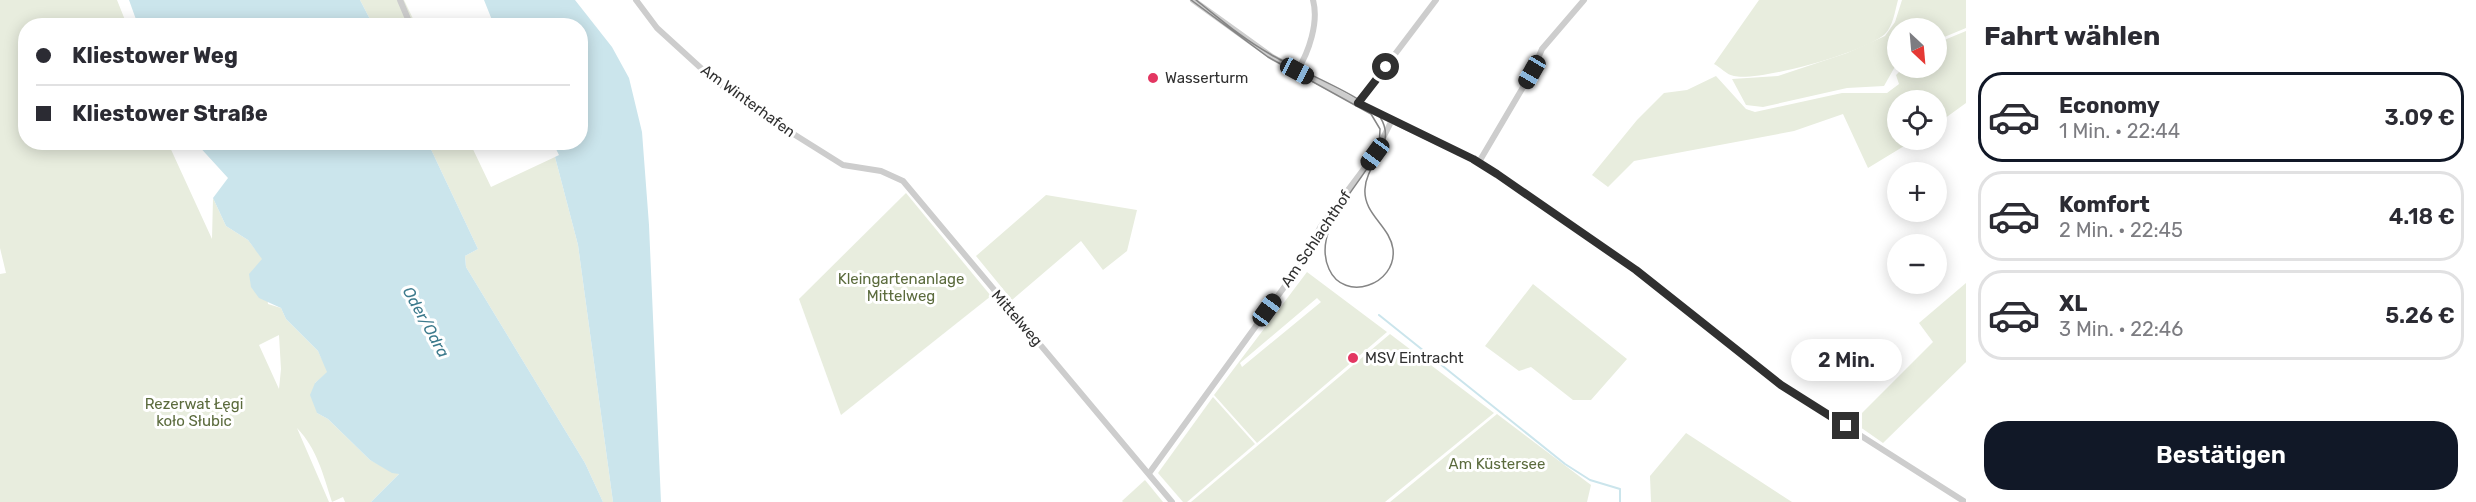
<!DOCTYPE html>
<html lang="de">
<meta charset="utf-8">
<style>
:root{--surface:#fff;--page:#f2f2f3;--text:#2b2b33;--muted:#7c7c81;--line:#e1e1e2;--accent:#111827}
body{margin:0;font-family:Rubik,sans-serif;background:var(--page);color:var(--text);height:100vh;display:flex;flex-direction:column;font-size:22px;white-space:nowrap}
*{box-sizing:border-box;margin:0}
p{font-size:20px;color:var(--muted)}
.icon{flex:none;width:33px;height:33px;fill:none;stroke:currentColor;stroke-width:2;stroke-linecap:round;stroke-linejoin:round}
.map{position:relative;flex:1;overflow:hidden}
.details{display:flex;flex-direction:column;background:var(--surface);width:510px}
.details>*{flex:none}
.top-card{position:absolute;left:18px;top:18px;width:570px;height:132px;border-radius:24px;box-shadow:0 3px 15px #0003;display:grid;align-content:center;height:132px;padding:0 18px;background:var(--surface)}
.needle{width:39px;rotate:154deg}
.tools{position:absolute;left:1887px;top:18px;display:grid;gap:12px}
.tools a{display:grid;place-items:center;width:60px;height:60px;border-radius:50%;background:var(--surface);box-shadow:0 3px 15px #0003;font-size:30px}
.end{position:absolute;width:27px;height:27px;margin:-14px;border:8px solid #303030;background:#fff;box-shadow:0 0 0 3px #fff}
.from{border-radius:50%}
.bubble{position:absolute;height:42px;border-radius:21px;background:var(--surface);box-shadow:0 3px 15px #0003;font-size:20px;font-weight:600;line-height:42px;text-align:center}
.car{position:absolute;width:18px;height:36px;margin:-18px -9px;border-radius:8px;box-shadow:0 0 4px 2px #0007;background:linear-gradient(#222 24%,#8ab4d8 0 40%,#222 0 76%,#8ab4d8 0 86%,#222 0)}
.top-card b{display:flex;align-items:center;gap:21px;height:57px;font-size:22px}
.top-card b+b{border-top:2px solid var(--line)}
.top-card i{width:15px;height:15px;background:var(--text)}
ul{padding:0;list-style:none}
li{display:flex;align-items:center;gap:18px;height:90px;margin:0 12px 9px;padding:0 6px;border:3px solid var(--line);border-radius:24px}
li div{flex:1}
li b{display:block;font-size:22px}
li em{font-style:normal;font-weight:600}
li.selected{border-color:var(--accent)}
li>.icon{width:54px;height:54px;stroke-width:1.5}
h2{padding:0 18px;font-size:27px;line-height:72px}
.button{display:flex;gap:12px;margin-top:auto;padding:12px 18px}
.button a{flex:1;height:69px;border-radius:24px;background:var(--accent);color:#fff;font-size:24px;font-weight:600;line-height:69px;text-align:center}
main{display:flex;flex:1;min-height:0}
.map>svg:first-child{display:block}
.green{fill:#e8edde;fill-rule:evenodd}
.water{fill:#cbe5ec}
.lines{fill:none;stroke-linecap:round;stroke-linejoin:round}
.stream{stroke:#cbe5ec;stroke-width:2}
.street{stroke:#cdcdcd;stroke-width:6}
.tram{stroke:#858585;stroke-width:1.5}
.route{stroke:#303030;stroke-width:8}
.poi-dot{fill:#e33661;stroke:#fff;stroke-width:2}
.labels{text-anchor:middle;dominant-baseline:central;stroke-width:6;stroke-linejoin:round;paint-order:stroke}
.poi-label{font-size:15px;fill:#303030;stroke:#fff;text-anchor:start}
.street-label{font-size:15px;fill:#303030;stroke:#fff}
.park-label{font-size:15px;fill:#5b6b3d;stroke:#fff}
.water-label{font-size:16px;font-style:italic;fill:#3c7a8c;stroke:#fff}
</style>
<main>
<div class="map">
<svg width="1966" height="502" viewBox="0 0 1966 502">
<rect width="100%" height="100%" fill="#fff"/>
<g class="green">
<path d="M0 0H117L127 25 26 26V142L168 143 212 239 213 198 226 226 248 240 263 259 268 304 281 308 286 319 318 351 328 372 315 383 317 413 328 419 370 460 399 474 371 502H345L343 497 332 502C323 474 317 449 297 428L329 502H0V274L6 273 0 248ZM279 335 281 369 279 389 259 345Z"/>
<path d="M360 0H404L416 25H373Z"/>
<path d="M1759 0H1898C1895 11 1893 26 1885 34 1866 52 1759 82 1734 76 1727 75 1720 67 1714 64Z"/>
<path d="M1902 0H1966V28L1937 40 1936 28H1898L1897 63 1884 86 1847 88 1763 107 1746 105 1732 79 1778 76 1847 53 1885 36 1895 22Z"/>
<path d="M1966 31V103L1937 124 1936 100H1898V140H1914L1868 168 1843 114 1794 131 1634 161 1608 187 1592 175 1637 120 1664 93 1687 90 1716 76 1746 109 1755 112 1842 93H1887L1899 84 1896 75 1903 68H1936L1937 43Z"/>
<path d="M428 143H470L491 187 555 157 578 245 613 502H603L585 463 466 267 465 256 478 249Z"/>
<path d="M906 193 991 296 841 415 799 299Z"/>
<path d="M1046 195 1137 210 1127 251 1103 270 1081 241 1012 300 976 256Z"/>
<path d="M1307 272 1387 332 1257 443 1214 395ZM1317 298 1321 302 1242 367 1240 363Z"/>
<path d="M1966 283V362L1883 443 1853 422 1933 342 1919 323Z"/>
<path d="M1533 284 1627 359 1591 400H1573L1531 367 1519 371 1485 346Z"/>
<path d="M1390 334 1494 413 1385 502H1191Z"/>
<path d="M1213 397 1255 444 1187 502H1183L1158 473Z"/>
<path d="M1497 414 1591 485 1587 502H1390Z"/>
<path d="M1686 433 1792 502H1651L1650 476Z"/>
<path d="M1145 480 1163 502H1123L1122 501Z"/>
</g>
<g class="water">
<path d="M129 0H360L373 25H138Z"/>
<path d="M484 0H575L612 47 629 78 642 132 649 225 661 502H613L578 245 555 157 559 155 553 143 580 142V26L494 25Z"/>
<path d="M196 143H428L478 249 465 256 466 267 585 463 603 502H371L399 474 392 473 370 460 328 419 317 413 310 395 315 383 327 372 318 351 286 319 281 308 259 298 251 287 249 274 262 259 248 240 226 226 213 198 228 178Z"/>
</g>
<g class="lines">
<path class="stream" d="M1379 315 1565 464 1590 480 1620 489V502"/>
<g class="street">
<path d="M400 0 411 26"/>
<path d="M636 0 657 28 714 80 760 113 843 165 881 171 903 181 1172 502"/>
<path d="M1193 0 1272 57 1376 113 1473 159 1497 174 1636 270 1781 385 1965 502"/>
<path d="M1297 71C1309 52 1319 22 1313 0"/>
<path d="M1358 103 1436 0"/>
<path d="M1479 162 1532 72 1542 49 1584 0"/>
<path d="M1150 472 1301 264 1321 226 1375 154 1392 120"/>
</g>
<path class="tram" d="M1191 0 1268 57 1371 114 1380 129 1379 148C1364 183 1310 227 1329 269 1344 303 1397 285 1393 249 1390 226 1363 214 1365 189 1366 163 1398 145 1380 117 1367 97 1294 69 1270 54 1243 39 1220 19 1196 0"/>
</g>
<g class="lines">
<path class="route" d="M1386 67 1358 103 1473 159 1497 174 1636 270 1781 385 1846 426"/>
</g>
<g class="poi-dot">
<circle cx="1153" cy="78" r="6"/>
<circle cx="1353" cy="358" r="6"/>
</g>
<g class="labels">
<g class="poi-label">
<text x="1165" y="78">Wasserturm</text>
<text x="1365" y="358">MSV Eintracht</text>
</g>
<g class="street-label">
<text transform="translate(748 101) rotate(36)">Am Winterhafen</text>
<text transform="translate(1316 239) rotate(-56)">Am Schlachthof</text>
<text transform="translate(1017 318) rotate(49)">Mittelweg</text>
</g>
<g class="park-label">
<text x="901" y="279">Kleingartenanlage<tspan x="901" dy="17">Mittelweg</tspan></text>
<text x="194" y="404">Rezerwat Łęgi<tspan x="194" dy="17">koło Słubic</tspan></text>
<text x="1497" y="464">Am Küstersee</text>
</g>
<g class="water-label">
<text transform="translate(426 322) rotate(61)">Oder/Odra</text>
</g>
</g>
</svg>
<div class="tools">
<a><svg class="needle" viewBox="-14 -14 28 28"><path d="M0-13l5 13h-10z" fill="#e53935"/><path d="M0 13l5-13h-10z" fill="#7c7c81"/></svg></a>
<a><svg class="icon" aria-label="locate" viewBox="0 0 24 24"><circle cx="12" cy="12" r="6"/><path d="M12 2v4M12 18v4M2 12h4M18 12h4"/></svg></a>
<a>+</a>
<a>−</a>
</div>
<i class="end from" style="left:1386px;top:67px"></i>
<i class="end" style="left:1846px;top:426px"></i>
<div class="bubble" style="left:1791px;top:339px;width:111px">2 Min.</div>
<i class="car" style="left:1297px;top:71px;rotate:118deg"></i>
<i class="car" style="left:1532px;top:72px;rotate:210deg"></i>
<i class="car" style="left:1375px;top:154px;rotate:216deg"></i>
<i class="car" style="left:1267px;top:310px;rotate:36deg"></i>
<div class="top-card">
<b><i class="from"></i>Kliestower Weg</b>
<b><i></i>Kliestower Straße</b>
</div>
</div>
<section class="details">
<h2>Fahrt wählen</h2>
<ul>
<li class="selected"><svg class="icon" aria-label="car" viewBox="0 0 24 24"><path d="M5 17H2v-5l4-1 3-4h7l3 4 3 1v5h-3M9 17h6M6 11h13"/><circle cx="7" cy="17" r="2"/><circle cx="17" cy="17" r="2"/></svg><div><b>Economy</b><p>1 Min. · 22:44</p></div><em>3.09 €</em></li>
<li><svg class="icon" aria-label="car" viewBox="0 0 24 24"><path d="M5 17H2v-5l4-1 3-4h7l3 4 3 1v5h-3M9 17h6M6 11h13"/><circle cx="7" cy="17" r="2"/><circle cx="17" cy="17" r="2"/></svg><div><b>Komfort</b><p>2 Min. · 22:45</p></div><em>4.18 €</em></li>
<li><svg class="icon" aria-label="car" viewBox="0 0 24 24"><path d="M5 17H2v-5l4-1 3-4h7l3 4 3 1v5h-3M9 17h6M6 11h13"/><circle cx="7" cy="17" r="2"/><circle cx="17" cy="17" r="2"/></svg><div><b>XL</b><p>3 Min. · 22:46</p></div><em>5.26 €</em></li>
</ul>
<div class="button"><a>Bestätigen</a></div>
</section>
</main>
